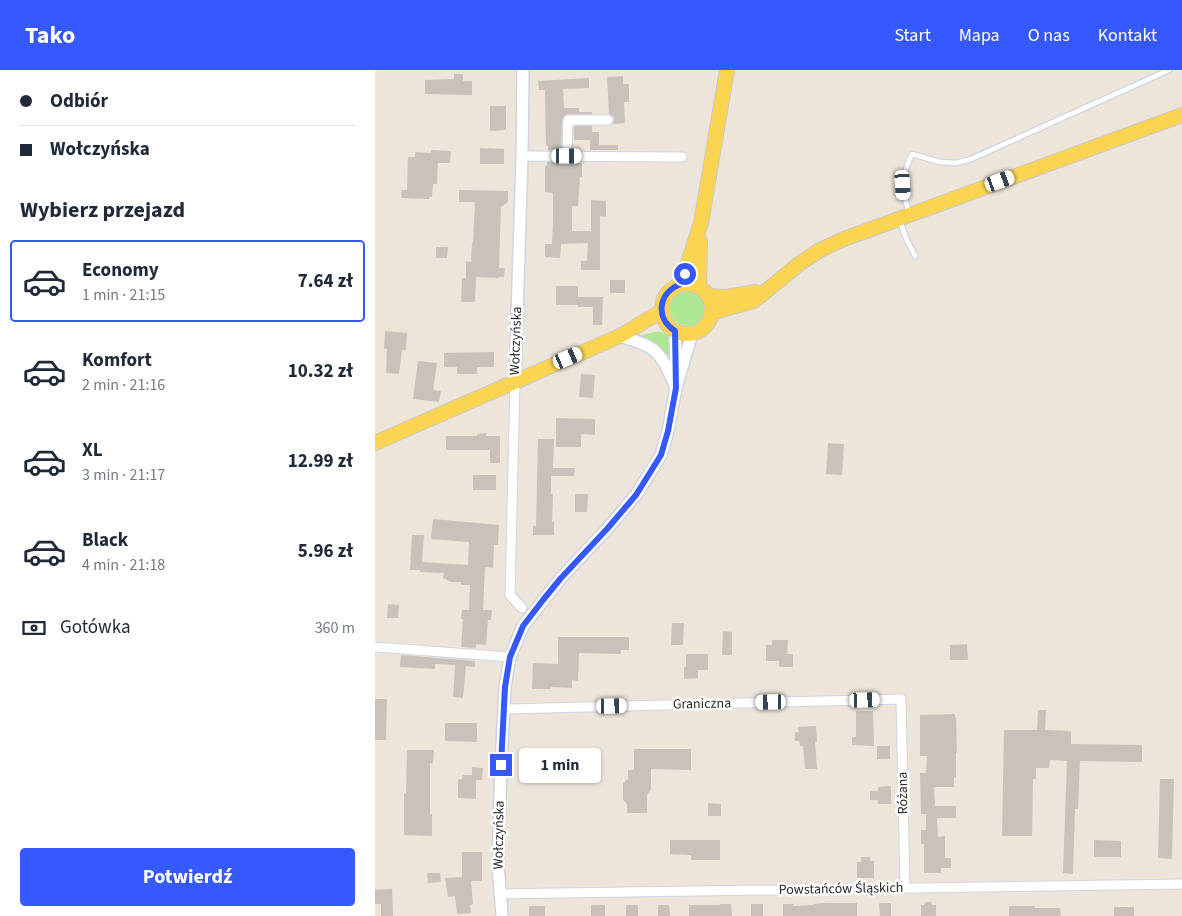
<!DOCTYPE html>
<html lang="pl">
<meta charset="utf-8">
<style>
:root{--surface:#fff;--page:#f6f6f7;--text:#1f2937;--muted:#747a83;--line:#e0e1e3;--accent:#3559ff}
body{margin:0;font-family:"Source Sans 3",sans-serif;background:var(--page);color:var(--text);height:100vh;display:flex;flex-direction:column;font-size:19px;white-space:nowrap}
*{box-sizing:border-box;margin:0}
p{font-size:16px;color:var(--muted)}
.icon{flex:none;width:28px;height:28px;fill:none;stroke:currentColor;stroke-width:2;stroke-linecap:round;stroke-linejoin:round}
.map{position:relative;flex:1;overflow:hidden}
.side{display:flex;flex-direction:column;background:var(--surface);width:375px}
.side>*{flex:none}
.hud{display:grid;align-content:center;height:110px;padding:0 20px;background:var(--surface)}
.end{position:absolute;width:22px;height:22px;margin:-11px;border:6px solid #3559ff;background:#fff;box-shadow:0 0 0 2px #fff}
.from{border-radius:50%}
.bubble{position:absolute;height:35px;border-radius:5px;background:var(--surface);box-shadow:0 1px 4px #0004;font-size:16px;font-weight:700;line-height:35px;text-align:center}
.car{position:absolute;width:15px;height:30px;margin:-15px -8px;border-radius:6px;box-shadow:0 0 4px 1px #0007;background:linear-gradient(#fff 24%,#345 0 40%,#fff 0 76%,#345 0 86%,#fff 0)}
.hud b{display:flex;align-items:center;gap:18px;height:48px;font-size:19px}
.hud b+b{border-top:1px solid var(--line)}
.hud i{width:12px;height:12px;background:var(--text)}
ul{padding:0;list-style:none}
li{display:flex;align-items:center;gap:15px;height:82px;margin:0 10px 8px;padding:0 10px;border:2px solid transparent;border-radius:5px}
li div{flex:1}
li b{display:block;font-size:19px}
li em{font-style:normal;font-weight:700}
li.active{border-color:var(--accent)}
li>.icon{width:45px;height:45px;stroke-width:1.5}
h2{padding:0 20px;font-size:22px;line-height:60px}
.pay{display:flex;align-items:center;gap:12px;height:55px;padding:0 20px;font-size:19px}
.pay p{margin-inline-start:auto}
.action{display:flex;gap:10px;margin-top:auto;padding:10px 20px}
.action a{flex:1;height:58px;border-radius:5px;background:var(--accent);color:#fff;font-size:20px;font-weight:700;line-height:58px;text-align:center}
header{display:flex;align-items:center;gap:30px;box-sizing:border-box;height:70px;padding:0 25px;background:var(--accent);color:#fff}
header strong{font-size:24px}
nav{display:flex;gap:28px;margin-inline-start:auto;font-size:18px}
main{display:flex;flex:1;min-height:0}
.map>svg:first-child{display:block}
.green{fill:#afe892}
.building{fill:#c8c2ba}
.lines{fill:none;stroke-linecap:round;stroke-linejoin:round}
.service-casing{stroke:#d0d3e4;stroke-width:7}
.minor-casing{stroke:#d0d3e4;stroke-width:11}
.tertiary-casing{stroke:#d0d3e4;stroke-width:14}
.primary-casing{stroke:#c8c8c8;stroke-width:16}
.service{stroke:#fff;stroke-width:4.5}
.minor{stroke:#fff;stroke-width:9}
.tertiary{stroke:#fff;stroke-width:11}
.primary{stroke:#fbd552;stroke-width:14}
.route{stroke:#3559ff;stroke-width:6}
.labels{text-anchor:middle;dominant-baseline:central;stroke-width:5;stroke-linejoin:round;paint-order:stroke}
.street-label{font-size:14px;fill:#2a2a2a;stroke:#fff}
</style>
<header>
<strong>Tako</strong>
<nav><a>Start</a><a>Mapa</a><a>O nas</a><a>Kontakt</a></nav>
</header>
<main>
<section class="side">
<div class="hud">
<b><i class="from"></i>Odbiór</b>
<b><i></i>Wołczyńska</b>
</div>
<h2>Wybierz przejazd</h2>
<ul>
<li class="active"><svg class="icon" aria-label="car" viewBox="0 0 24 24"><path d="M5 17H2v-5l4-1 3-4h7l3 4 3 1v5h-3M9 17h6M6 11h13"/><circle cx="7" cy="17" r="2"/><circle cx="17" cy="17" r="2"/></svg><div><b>Economy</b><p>1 min · 21:15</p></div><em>7.64 zł</em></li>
<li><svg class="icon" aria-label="car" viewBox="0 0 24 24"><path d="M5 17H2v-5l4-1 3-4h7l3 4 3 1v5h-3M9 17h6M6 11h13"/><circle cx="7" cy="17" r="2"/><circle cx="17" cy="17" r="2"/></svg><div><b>Komfort</b><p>2 min · 21:16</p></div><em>10.32 zł</em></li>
<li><svg class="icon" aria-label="car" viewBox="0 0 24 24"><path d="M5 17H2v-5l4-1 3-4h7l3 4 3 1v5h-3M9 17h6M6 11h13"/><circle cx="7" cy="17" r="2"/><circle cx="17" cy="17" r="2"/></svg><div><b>XL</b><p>3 min · 21:17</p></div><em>12.99 zł</em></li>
<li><svg class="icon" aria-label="car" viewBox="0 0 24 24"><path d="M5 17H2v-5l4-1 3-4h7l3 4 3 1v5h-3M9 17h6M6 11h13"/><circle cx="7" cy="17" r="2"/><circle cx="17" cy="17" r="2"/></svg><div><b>Black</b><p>4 min · 21:18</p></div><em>5.96 zł</em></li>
</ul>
<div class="pay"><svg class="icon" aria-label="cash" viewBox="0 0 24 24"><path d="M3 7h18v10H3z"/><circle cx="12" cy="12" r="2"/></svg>Gotówka<p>360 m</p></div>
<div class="action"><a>Potwierdź</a></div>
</section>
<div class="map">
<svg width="807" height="846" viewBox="0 0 807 846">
<rect width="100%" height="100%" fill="#ede5da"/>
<g class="green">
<circle cx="313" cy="238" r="18"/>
<path d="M279 262C302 260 296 281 297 297L261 267Z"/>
</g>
<g class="building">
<path d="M79 4H88V11H97V25L50 24V10L79 9Z"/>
<path d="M248 6V14H254V32H249L250 53 238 54 239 50V47L234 44 232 7Z"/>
<path d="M214 8V18L188 19 189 38H204V42H217V44H193L190 45 187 50 186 80H173V76H171L170 20H164L163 11Z"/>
<path d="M115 36H131V60L115 61Z"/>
<path d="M199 56H217V62H224V75H243V80H215V70H199Z"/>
<path d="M105 78 129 79V94H105Z"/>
<path d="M56 80 76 81 75 93H63L62 114H58L57 127H54V129L26 128 27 120H32L33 87H40V82L56 83Z"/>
<path d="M172 92 207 93V107H205L203 136H197V161H216V130L231 131V147L225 146V200H206V191H212L213 173 186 174 185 188 170 187V174H177L178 152V123L170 122V96H172Z"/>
<path d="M84 120 133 121V132L126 137 124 198H130L129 207H124V208L101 207 100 232H86L87 208H91V191L96 192 97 173H98L100 132H84Z"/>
<path d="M61 177H73L72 188H61Z"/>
<rect x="235" y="210" width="15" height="13"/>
<path d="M181 216H203V227H228L227 255H218V237H203V235H181Z"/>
<path d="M10 261 32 263 31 280H27L24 304 11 303 12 279H9Z"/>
<path d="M119 282V297H102V304H82V297H69V283Z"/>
<path d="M43 291 62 293 58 320 66 321 64 332 38 329Z"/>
<path d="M206 304 220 305 218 328 204 327Z"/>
<path d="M181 348 220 349V365L206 364V377H181Z"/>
<path d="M111 363V366H125V393H115V380H71V366H102V364Z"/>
<path d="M163 369H179L178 398H200L199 406H176V424H178L177 452H179V465H158V456H161Z"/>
<path d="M453 373 469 374 467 405 451 404Z"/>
<rect x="98" y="405" width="23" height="15"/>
<path d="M200 424H213L212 442H200Z"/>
<path d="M58 449 124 455 123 475H119L118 498 110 497 108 540H117L116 550H113L111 575 101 574V578L86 577 88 549H86L87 540H94L95 515H86V512H76L68 508 69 503 45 502V500H35L37 465H49L47 492 93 495 94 472 56 469Z"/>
<path d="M13 534 24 535 23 548H12Z"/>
<path d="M297 553H309L308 575H296Z"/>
<path d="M348 561 357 562V585H347Z"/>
<path d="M183 567H254V580H246V584L204 583 203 611 197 610V618L176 617V619H157L158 593 183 594Z"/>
<path d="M397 570H413L412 584H418V597H404V591H391V575H397Z"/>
<path d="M592 574 593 590H575V575Z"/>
<path d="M311 584H333V600H323V608L309 609V597H311Z"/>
<path d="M26 585 100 591V597L91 596 88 628 78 627 80 595 60 594V599L25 597Z"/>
<path d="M0 629H12L11 670H0Z"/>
<path d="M663 640H671L670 660 696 661V674L767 675V692L705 691 703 739H700L698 804 688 803 692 691 675 690 674 698H661V709H658L657 766H627L629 660H662Z"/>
<path d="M481 641H498L499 676 477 675V667H481Z"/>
<path d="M580 644V647H581L582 683H581V708H579V717H559L560 736H581V748H562L563 767 570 766V788H576V798H566V803H549V774H546V760H551V744H546L545 703H551L552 686H545V645Z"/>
<path d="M70 653H102V672L70 671Z"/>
<path d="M441 656 442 672H440L442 699H430L428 676H425L424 671H420V662H424L423 657Z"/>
<rect x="502" y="676" width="13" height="13"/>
<path d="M259 679H316V700L276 699V720L272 725V743H252V734L248 729V713L253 709V700H259Z"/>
<path d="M32 680H59L58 693H55V744H57V766L29 765V724H31Z"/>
<path d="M97 697 108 698 107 710H101V729L83 728V709H87L88 705H97Z"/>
<path d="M785 709H799L797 789 783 788Z"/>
<path d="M516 716V734H503V730H495V721H503V717Z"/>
<path d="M333 733 346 734V746H333Z"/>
<path d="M295 770H345V790H316V785L295 784Z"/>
<path d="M719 770 746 771V787H719Z"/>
<path d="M87 782H107V811H96L98 834 95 835 96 843 82 844 80 826 73 827 70 808 87 807Z"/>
<path d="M486 787H495V791H499V808H482V792H486Z"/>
<path d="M52 803H65L66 812 53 813Z"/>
<path d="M17 819 18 846H6V834H0V820Z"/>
<path d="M551 832H556L557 835H561V846H546V835H549Z"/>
<path d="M450 833H482V846H408V834H419V836L438 835V834Z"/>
<path d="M504 833H516V846H505Z"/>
<path d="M345 834H356L357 846H314V835H345Z"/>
<rect x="376" y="834" width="12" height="12"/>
<rect x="216" y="835" width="14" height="11"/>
<rect x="251" y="835" width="12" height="11"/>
<path d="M283 835H294L295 846H283Z"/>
<rect x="154" y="836" width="16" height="10"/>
<path d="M634 836H660V838H685L686 846H634Z"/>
<rect x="739" y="837" width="20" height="9"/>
</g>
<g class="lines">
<defs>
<g id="service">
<path d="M534 144C527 119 525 109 537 84L565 92 581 93 596 89 794 0"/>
<path d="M525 150 530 166 540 186"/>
</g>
<g id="minor">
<path d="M147 86 307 87"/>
<path d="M192 86 193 50H233"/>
<path d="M140 311 135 525 147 538"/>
<path d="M0 577 135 587"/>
<path d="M129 639 526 629 530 818"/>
<path d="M124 824 807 814"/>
</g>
<g id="tertiary">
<path d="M300 261 301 306"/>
<path d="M245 266C284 278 285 281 301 318"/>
<path d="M140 311 147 86 148 0"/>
<path d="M127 846 123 794 126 695 130 617 135 587 148 556 186 508 232 459 261 425 286 385 293 361 301 318 317 263"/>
</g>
<g id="primary">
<path d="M306 214 326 153 352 0"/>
<circle cx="312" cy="239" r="25"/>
<path d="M324 217 325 171"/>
<path d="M334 226 351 227 381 222"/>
<path d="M336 243 378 231 385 226 424 194 445 180 469 169 807 45"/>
<path d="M0 373 245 266 287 241"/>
</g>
</defs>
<use href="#service" class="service-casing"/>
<use href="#minor" class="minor-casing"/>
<use href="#tertiary" class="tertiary-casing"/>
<use href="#primary" class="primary-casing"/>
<use href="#service" class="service"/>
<use href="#minor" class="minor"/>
<use href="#tertiary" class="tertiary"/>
<use href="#primary" class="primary"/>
</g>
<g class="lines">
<path class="route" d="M126 695 130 617 135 587 148 556 168 530 186 508 232 459 261 425 286 385 293 361 301 318 300 261C279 247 284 222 306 214L310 204"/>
</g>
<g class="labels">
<g class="street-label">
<text transform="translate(141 271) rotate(-88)">Wołczyńska</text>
<text transform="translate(327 634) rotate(-1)">Graniczna</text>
<text transform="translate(528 723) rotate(-91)">Różana</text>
<text transform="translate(124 765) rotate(-89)">Wołczyńska</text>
<text transform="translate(466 819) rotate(-1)">Powstańców Śląskich</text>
</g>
</g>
</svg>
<i class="end from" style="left:310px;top:204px"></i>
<i class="end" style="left:126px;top:695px"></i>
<div class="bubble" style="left:144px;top:678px;width:82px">1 min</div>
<i class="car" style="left:192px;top:86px;rotate:90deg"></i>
<i class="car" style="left:625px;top:111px;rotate:70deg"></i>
<i class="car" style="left:528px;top:115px;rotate:176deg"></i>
<i class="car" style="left:193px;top:288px;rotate:67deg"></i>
<i class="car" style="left:490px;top:630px;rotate:88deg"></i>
<i class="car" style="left:396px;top:632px;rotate:269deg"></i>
<i class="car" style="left:237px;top:636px;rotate:89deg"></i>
</div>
</main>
